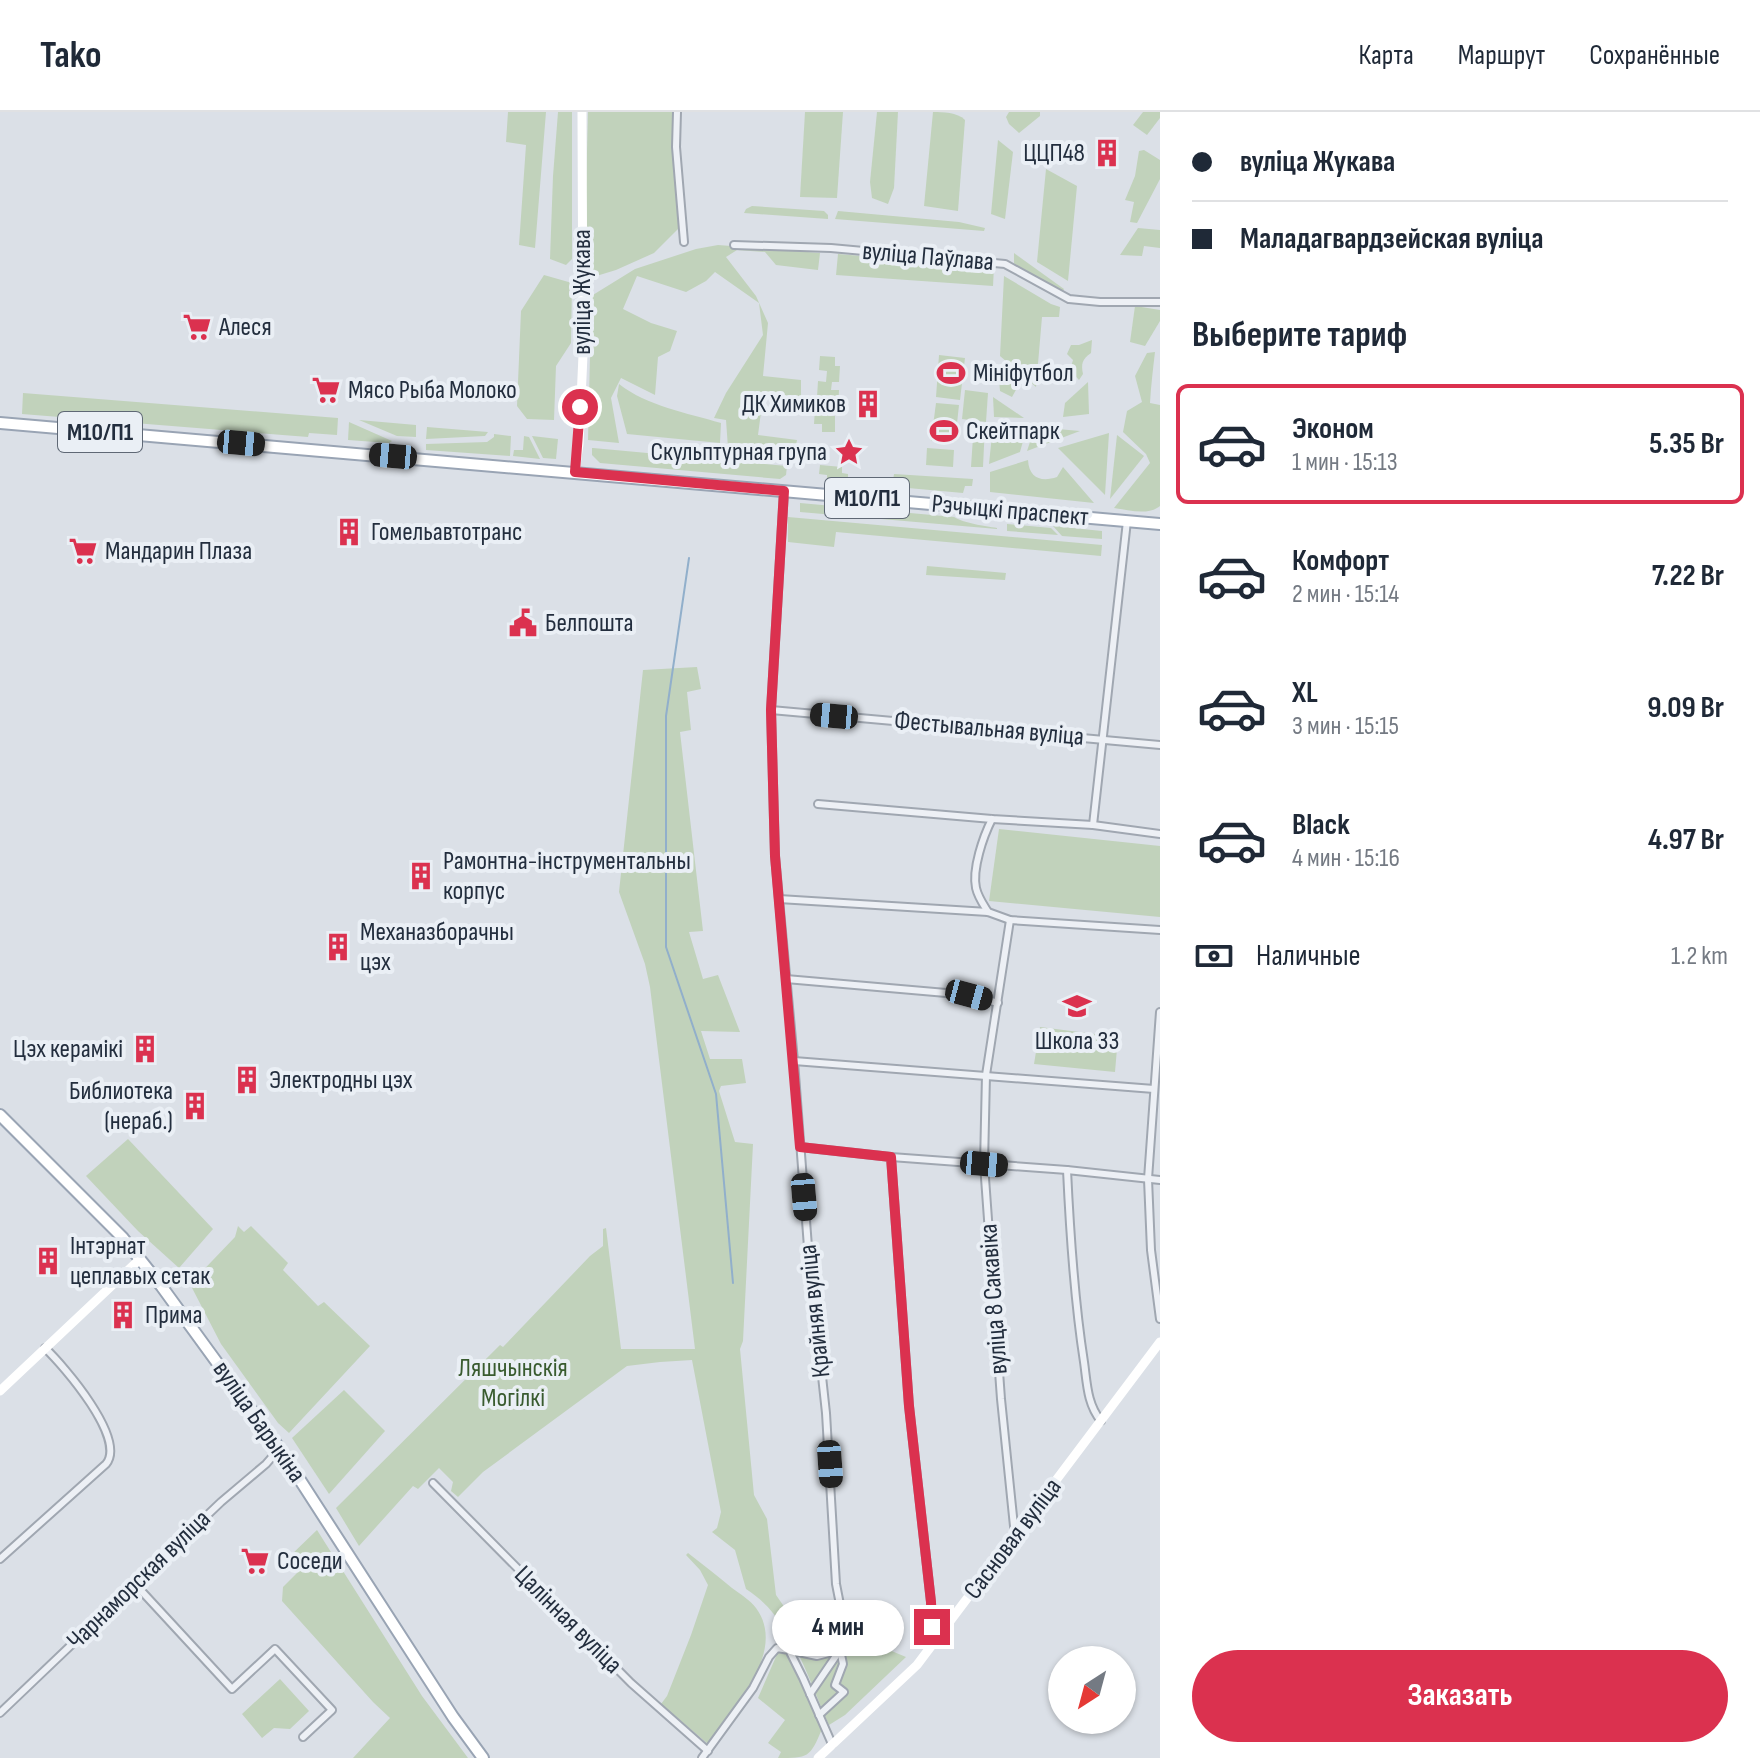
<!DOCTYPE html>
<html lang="ru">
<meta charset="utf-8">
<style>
:root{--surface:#fff;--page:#f2f2f3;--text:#1f2937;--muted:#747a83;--line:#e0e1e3;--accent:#db314f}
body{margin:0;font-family:"Sofia Sans Condensed",sans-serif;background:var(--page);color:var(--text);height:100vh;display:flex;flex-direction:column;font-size:30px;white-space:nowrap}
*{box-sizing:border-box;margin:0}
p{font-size:26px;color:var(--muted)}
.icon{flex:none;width:44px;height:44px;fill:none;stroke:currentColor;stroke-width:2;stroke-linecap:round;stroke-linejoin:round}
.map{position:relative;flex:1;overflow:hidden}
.drawer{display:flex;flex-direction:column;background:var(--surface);width:600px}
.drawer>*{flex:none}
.top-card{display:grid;align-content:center;height:176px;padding:0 32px;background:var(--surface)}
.needle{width:52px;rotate:216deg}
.tools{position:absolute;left:1048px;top:1534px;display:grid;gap:16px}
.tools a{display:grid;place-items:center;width:88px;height:88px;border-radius:50%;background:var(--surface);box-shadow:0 2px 6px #0004;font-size:40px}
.end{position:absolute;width:36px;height:36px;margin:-18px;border:10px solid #db314f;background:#fff;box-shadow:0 0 0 4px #fff}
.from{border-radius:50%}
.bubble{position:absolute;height:56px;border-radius:28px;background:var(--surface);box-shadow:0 2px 6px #0004;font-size:26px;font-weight:700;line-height:56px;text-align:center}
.car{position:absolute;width:24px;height:48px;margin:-24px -12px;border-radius:10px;box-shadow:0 0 6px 2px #0007;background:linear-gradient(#222 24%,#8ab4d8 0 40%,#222 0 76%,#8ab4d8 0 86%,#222 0)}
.top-card b{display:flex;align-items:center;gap:28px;height:76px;font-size:30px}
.top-card b+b{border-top:2px solid var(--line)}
.top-card i{width:20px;height:20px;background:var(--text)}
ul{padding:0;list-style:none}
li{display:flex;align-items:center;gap:24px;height:120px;margin:0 16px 12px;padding:0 16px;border:4px solid transparent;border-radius:12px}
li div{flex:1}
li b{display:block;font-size:30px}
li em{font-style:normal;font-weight:700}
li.active{border-color:var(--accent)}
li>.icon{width:72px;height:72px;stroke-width:1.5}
h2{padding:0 32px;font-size:36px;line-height:96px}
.pay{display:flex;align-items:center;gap:20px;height:88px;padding:0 32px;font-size:30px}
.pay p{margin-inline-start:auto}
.button{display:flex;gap:16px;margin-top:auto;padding:16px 32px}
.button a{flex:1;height:92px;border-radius:48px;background:var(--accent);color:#fff;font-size:32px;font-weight:700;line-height:92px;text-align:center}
header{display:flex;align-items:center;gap:48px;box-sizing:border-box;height:112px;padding:0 40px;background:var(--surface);border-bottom:2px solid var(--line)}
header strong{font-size:38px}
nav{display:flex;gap:44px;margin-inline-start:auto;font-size:28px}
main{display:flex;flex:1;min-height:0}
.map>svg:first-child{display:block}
.green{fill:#c1d2bb}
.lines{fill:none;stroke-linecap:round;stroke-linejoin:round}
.stream{stroke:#91afcb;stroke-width:2}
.street-casing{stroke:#a0a7b1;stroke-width:10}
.primary-casing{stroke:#99a4b4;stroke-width:14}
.street{stroke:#edf0f5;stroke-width:6}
.secondary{stroke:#fff;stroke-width:9}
.primary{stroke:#fff;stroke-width:10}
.route{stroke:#db314f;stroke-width:10}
.labels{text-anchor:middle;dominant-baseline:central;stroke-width:8;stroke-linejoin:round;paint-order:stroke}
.shield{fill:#eaeff5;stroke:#5f6875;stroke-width:2}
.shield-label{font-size:24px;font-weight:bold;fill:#232e3e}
.poi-label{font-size:26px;fill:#232e3e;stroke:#eaeff5;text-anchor:start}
.street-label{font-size:26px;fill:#232e3e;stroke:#eaeff5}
.park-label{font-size:26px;fill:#395b2f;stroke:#eaeff5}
</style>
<header>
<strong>Tako</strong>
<nav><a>Карта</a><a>Маршрут</a><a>Сохранённые</a></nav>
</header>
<main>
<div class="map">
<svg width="1160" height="1646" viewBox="0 0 1160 1646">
<rect width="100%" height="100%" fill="#dbe0e7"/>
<g class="green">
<path d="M508 0H546L535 136 519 133 526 33 506 30Z"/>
<path d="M558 0H572V147L566 153 550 147 553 64Z"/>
<path d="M588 0H673L682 113 654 141 616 158 593 165 588 159 586 79Z"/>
<path d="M805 0H843L837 86 800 85Z"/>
<path d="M877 0H898L894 76 888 92 872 86 870 70Z"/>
<path d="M933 0C943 0 957 0 965 8L958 99 924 94Z"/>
<path d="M1009 0H1040V4L1019 21 1009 12 1006 5Z"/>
<path d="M1143 0H1160V6L1147 23 1133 13Z"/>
<path d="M998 28 1013 40 1005 107 991 102Z"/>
<path d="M1144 38 1160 48V67L1137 111 1130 110 1134 90 1125 88 1135 64 1139 39Z"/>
<path d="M1046 57 1077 74 1068 169 1037 150Z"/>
<path d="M752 94 824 99 828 103V107L744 101 746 97Z"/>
<path d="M838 99 959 110 985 116 984 119 835 107Z"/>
<path d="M1138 116 1160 118V136L1144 134 1142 144 1120 143Z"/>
<path d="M718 133 820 141 818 158 776 153 765 140 737 138 726 145 756 184 768 211 763 264 801 268V289L763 285 758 323 797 328 794 344 728 336 726 308 714 306 726 281 763 223 759 191 715 160 706 169 686 180 637 164 623 197 651 211 677 219 670 239 658 245 655 283 621 266 611 286 619 331 588 328 590 245 588 186 635 157 696 137Z"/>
<path d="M1014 141 1064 177 1062 181 1017 156 1014 151Z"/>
<path d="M838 142 994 155 993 174 836 163Z"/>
<path d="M544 163 572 171 571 231 556 254 554 308 527 307 517 294 521 199Z"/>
<path d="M1004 164 1051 192 1060 195 1059 205H1042L1036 275 1000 244Z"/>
<path d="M1135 194 1160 198V209L1145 234 1130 230Z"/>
<path d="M1092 228 1091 241C1082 247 1081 252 1083 262L1079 268 1070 258 1073 248 1067 242 1071 233H1079Z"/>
<path d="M1155 240C1153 257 1151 273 1150 291L1160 293V394C1148 404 1129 398 1114 396L1150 351 1146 342 1123 320 1127 299 1142 290 1135 264 1147 241Z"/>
<path d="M939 243 965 246 960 288 936 285Z"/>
<path d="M820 244 835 245V254H840L839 270H832L831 278H839L838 297 828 298V304H835V320H822V312H814L815 297H824V285H817L818 269 826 270 827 259 819 258Z"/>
<path d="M998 256 1017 276 1012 285 1000 279Z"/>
<path d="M1088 270 1089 302 1063 305 1065 291Z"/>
<path d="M619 272C647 294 687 301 721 311L720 331 627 322 617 284Z"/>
<path d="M965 278 988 281 986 310 962 307Z"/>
<path d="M23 281 338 306 337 323 309 321 308 325 22 302Z"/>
<path d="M993 285 1024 306 994 305Z"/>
<path d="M936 291 959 293 955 330 931 329Z"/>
<path d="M359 308 416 313V325L397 324Z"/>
<path d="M349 310 392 329 389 331 348 328Z"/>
<path d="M965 311 985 313 983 355H971L973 325 965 324Z"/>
<path d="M993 313 1027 315 1020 340 989 352Z"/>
<path d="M427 315 488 320 485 324 426 327Z"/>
<path d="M1035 315 1080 319 1027 339Z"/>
<path d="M1109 321 1105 383 1058 336Z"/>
<path d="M494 322 511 324 510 344 426 338V332L487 330 494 325Z"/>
<path d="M1117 323 1144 344 1110 387Z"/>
<path d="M524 324 529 325 540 347 513 344 514 338H523Z"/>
<path d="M532 324 558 327 556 347 543 346Z"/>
<path d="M592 336H593L787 354 786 363 780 367 600 351 592 343Z"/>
<path d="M927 336 954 338 953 355 926 353Z"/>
<path d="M1028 348C1029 367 1042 370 1057 365L1063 355 1094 391 990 380V360Z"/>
<path d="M820 353 842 355V361L848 362V371L827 369V363L819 362Z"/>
<path d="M894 362 973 367 972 374H965L963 381 886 374V367L893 368Z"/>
<path d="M800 391 954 405C963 411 985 414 997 416V417L800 400Z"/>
<path d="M788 405 1102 433 1101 444 836 420 834 435 788 430Z"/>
<path d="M1007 412 1051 416 1058 423 1007 419Z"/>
<path d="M1053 414 1102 419V427L1062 424Z"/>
<path d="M927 454 1006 461 1005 468 926 463Z"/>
<path d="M697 555 701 577 687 580 691 618 680 620 703 819 689 820 703 867 718 863 740 920 701 919 710 947H742L746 971 721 974 719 979 735 1030 753 1032 743 1229 740 1237 754 1383 767 1407 776 1483 806 1526 827 1536 846 1535 851 1522 906 1545 845 1603 829 1613C808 1567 791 1505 746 1477L735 1438 712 1420 717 1416 721 1400 692 1248 660 1250 627 1254 483 1360 458 1385 451 1379 453 1370 439 1356 418 1377 413 1374 359 1434 336 1396 500 1233 503 1235 590 1144 603 1134V1117L606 1116 621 1237H695L650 875 645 852 619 780 643 558Z"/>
<path d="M999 717 1160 734V805L989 789Z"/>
<path d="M1040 915 1118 925 1115 960 1034 952Z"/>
<path d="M128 1027 213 1117 179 1156 138 1119 86 1064Z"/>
<path d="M238 1114 244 1120 251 1114 288 1151 283 1158 318 1194 324 1190 370 1234 289 1321 278 1311 221 1232 190 1172 235 1125Z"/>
<path d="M344 1278 385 1319 329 1382 292 1326Z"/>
<path d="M317 1418 422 1584 468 1646H353L390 1606 373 1590 282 1489 283 1475 301 1457 290 1444Z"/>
<path d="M688 1441C703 1453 718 1464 732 1476 740 1482 750 1488 756 1496 788 1539 733 1598 708 1632L661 1592 667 1584 691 1523 708 1473 700 1458 686 1443Z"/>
<path d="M778 1540 787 1542 822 1617C810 1646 808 1646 778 1646L781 1640 768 1631 785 1608 758 1586Z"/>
<path d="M280 1567 309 1599 290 1617 274 1616 262 1626 242 1602Z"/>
</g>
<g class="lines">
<path class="stream" d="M689 446 666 604V835L716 982 733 1171"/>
<defs>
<g id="street">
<path d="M677 0 676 35 684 130"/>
<path d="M734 133 831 136 1005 152 1069 187 1100 190H1160"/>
<path d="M784 379 771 598 775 744 794 949 808 1135 826 1301 836 1472 845 1518 840 1538 810 1582"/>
<path d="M771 598 1160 633"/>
<path d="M818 692 992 707 1093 713 1160 722"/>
<path d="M1093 713 1127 409"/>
<path d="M779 787 988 800 1010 808 1160 818"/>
<path d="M988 800C983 792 978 785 976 776 972 757 983 725 992 707"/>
<path d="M1010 808 986 963 984 1052 1001 1287 1015 1424"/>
<path d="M786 867 969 883 998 891"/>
<path d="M1160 900 1148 1067 1151 1138 1160 1207"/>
<path d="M794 949 1154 977"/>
<path d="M800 1035 891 1045 1067 1058 1160 1068"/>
<path d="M891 1045 909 1294 931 1490 932 1530"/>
<path d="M1067 1058C1070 1122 1074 1186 1084 1250 1087 1271 1087 1292 1101 1309"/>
<path d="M433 1371 631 1571 708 1639"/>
<path d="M0 1447 106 1352C127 1327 64 1254 45 1236"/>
<path d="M135 1472 232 1577 275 1537 332 1598 303 1625"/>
<path d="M789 1538 817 1544 840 1538 843 1552 835 1573 844 1580 819 1603"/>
<path d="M0 1601 221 1390 266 1352 279 1337"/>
<path d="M702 1646 753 1576 769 1545 777 1536 789 1538 803 1566 832 1632"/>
</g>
<g id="primary">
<path d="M0 311 1160 412"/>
<path d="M0 1003 123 1126 162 1175 280 1337 453 1605 483 1646"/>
</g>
</defs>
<use href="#street" class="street-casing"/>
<use href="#primary" class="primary-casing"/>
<use href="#street" class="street"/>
<g class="secondary">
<path d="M575 360 579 332 583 243 582 0"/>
<path d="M0 1279 140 1147"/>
<path d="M818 1646 917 1553 1160 1230"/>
</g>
<use href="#primary" class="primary"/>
</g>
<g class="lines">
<path class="route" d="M580 295 575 360 784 379 771 598 775 744 800 1035 891 1045 909 1294 931 1490 932 1515"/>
</g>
<defs>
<symbol id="building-bare" viewBox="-9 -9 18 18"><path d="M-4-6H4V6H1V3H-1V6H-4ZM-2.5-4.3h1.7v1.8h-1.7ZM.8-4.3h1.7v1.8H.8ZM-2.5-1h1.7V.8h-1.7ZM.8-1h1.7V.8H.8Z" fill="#db314f" stroke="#eaeff5" stroke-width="2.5" paint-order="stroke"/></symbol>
<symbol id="supermarket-bare" viewBox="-9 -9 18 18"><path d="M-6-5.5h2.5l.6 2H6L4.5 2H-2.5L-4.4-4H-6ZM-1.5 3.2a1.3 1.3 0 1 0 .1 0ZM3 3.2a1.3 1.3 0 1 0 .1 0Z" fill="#db314f" stroke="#eaeff5" stroke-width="2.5" paint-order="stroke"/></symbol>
<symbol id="stadium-bare" viewBox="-9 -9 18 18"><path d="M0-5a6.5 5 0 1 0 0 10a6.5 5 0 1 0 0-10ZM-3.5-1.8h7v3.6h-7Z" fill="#db314f" stroke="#eaeff5" stroke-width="2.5" paint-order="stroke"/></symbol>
<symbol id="sight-bare" viewBox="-9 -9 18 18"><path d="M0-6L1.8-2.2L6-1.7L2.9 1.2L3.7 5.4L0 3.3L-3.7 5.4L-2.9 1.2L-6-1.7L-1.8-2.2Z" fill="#db314f" stroke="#eaeff5" stroke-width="2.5" paint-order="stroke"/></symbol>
<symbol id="civic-bare" viewBox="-9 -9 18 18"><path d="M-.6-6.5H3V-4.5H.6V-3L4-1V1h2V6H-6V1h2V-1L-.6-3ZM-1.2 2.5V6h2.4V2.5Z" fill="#db314f" stroke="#eaeff5" stroke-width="2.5" paint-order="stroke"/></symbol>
<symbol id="school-bare" viewBox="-9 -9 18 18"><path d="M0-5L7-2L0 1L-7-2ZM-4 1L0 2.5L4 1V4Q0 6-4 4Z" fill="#db314f" stroke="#eaeff5" stroke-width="2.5" paint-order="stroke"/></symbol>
</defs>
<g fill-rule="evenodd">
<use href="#building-bare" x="1087" y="21" width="40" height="40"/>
<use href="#supermarket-bare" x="177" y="195" width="40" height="40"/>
<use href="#stadium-bare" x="931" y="241" width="40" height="40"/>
<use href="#supermarket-bare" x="306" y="258" width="40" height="40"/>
<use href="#building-bare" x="848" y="272" width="40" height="40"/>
<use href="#stadium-bare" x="924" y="299" width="40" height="40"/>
<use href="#sight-bare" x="829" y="320" width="40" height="40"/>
<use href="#building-bare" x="329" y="400" width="40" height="40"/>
<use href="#supermarket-bare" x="63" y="419" width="40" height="40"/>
<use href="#civic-bare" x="503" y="491" width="40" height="40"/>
<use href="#building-bare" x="401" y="744" width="40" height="40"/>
<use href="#building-bare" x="318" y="815" width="40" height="40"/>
<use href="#school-bare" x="1057" y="874" width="40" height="40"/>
<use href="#building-bare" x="125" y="917" width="40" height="40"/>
<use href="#building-bare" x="227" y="948" width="40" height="40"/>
<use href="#building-bare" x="175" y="974" width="40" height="40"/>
<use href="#building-bare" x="28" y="1129" width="40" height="40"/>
<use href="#building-bare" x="103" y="1183" width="40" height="40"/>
<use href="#supermarket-bare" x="235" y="1429" width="40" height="40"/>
</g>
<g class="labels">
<g class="shield">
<rect x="58" y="300" width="84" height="40" rx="6"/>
<rect x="825" y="366" width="84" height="40" rx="6"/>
</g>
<g class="shield-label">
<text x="100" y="320">М10/П1</text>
<text x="867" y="386">М10/П1</text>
</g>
<g class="poi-label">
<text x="1085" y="41" text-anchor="end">ЦЦП48</text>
<text x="219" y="215">Алеся</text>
<text x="973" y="261">Мініфутбол</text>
<text x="348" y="278">Мясо Рыба Молоко</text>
<text x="846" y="292" text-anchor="end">ДК Химиков</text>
<text x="966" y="319">Скейтпарк</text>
<text x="827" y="340" text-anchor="end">Скульптурная група</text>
<text x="371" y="420">Гомельавтотранс</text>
<text x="105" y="439">Мандарин Плаза</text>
<text x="545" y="511">Белпошта</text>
<text x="443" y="749">Рамонтна-інструментальны<tspan x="443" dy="30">корпус</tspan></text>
<text x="360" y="820">Механазборачны<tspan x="360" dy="30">цэх</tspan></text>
<text x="1077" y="929" text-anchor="middle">Школа 33</text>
<text x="123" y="937" text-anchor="end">Цэх керамікі</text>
<text x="269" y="968">Электродны цэх</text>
<text x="173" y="979" text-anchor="end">Библиотека<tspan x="173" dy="30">(нераб.)</tspan></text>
<text x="70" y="1134">Інтэрнат<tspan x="70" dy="30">цеплавых сетак</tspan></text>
<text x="145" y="1203">Прима</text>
<text x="277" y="1449">Соседи</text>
</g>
<g class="street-label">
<text transform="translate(928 145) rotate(5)">вуліца Паўлава</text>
<text transform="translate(582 180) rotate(-90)">вуліца Жукава</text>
<text transform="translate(1010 399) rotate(5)">Рэчыцкі праспект</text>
<text transform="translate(989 617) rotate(5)">Фестывальная вуліца</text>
<text transform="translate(994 1187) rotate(-94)">вуліца 8 Сакавіка</text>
<text transform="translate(815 1199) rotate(-96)">Крайняя вуліца</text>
<text transform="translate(259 1310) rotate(55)">вуліца Барыкіна</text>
<text transform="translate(1013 1427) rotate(-53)">Сасновая вуліца</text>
<text transform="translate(139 1468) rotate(-44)">Чарнаморская вуліца</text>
<text transform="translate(568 1508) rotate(45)">Цалінная вуліца</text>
</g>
<g class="park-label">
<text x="513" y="1256">Ляшчынскія<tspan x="513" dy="30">Могілкі</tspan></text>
</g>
</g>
</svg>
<div class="tools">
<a><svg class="needle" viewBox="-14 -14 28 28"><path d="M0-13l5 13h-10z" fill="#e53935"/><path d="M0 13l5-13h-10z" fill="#747a83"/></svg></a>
</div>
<i class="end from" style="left:580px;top:295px"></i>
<i class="end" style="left:932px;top:1515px"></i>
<div class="bubble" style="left:772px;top:1488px;width:132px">4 мин</div>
<i class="car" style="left:241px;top:331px;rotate:95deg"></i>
<i class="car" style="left:393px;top:344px;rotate:275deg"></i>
<i class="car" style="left:834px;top:604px;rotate:275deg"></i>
<i class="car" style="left:969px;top:883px;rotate:105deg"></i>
<i class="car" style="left:984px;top:1052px;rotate:95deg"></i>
<i class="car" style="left:804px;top:1085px;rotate:175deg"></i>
<i class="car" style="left:830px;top:1352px;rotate:176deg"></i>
</div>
<section class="drawer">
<div class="top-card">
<b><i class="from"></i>вуліца Жукава</b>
<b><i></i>Маладагвардзейская вуліца</b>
</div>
<h2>Выберите тариф</h2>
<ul>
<li class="active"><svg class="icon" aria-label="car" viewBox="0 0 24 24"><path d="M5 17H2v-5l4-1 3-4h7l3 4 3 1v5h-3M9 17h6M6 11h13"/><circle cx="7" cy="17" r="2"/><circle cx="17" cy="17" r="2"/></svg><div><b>Эконом</b><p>1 мин · 15:13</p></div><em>5.35 Br</em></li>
<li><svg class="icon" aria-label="car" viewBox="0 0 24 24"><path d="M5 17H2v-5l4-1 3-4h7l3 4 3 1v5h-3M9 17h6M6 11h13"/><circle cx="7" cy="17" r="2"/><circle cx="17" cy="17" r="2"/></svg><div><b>Комфорт</b><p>2 мин · 15:14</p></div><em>7.22 Br</em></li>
<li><svg class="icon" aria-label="car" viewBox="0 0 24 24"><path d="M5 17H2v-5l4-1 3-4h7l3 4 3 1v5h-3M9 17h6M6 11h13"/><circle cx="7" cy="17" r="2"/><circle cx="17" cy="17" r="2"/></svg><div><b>XL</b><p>3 мин · 15:15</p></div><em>9.09 Br</em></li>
<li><svg class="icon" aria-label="car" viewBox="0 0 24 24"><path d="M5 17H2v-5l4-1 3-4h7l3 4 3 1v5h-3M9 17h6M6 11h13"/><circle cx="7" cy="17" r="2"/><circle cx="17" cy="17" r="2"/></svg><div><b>Black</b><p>4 мин · 15:16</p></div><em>4.97 Br</em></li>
</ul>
<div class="pay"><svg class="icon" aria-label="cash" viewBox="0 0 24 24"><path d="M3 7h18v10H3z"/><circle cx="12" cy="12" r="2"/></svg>Наличные<p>1.2 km</p></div>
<div class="button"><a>Заказать</a></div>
</section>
</main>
